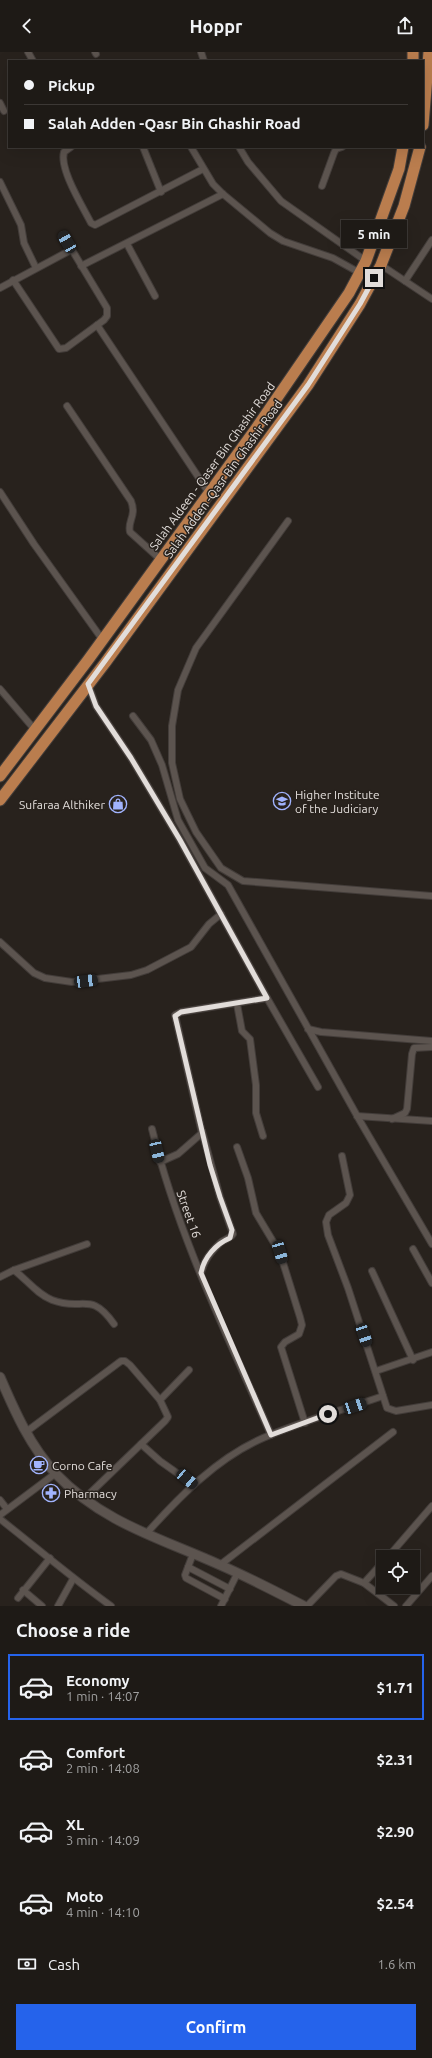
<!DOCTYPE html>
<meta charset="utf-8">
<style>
:root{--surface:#1e1a16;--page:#2b2723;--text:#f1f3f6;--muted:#a1a1a1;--line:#3c3835;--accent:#2563eb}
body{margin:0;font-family:Ubuntu,sans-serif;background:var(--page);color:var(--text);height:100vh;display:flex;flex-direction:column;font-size:15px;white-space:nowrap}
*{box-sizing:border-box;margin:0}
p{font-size:13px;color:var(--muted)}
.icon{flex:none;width:22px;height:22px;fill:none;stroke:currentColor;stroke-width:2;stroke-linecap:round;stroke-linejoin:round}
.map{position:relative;height:1554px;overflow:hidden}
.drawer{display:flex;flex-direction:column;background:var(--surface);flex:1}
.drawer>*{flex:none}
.top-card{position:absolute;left:8px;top:8px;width:416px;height:88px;border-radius:0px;box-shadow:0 4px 16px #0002,0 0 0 1px var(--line);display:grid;align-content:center;height:88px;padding:0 16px;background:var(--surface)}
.buttons{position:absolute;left:376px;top:1498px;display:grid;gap:8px}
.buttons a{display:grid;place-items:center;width:44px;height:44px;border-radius:0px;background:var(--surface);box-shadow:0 4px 16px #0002,0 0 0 1px var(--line);font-size:20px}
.end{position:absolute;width:18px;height:18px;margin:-9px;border:5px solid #e2ddda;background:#111;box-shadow:0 0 0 2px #111}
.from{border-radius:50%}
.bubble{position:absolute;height:28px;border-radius:0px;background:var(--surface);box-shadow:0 4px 16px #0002,0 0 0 1px var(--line);font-size:13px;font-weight:600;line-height:28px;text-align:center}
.car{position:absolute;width:12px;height:24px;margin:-12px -6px;border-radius:5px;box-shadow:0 0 3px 1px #0007;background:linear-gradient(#222 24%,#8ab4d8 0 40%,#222 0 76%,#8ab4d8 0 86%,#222 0)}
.top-card b{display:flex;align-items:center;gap:14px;height:38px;font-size:15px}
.top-card b+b{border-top:1px solid var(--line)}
.top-card i{width:10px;height:10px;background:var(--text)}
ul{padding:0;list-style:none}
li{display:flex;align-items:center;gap:12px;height:66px;margin:0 8px 6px;padding:0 8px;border:2px solid transparent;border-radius:0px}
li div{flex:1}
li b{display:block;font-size:15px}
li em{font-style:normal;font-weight:600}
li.on{border-color:var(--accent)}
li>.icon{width:36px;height:36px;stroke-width:1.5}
h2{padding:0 16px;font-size:18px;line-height:48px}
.pay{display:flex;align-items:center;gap:10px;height:44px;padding:0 16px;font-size:15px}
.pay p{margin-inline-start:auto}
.primary-button{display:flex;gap:8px;margin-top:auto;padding:8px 16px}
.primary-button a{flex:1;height:46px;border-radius:0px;background:var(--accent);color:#fff;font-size:16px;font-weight:600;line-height:46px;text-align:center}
header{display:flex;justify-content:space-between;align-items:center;height:52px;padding:0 16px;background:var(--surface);font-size:18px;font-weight:600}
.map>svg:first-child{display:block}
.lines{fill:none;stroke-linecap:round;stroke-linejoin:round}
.street-casing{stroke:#433d3a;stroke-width:8}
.secondary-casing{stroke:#433d3a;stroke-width:11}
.highway-casing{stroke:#433d3a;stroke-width:13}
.street{stroke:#5c544f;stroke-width:6}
.secondary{stroke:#5c544f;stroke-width:9}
.highway{stroke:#ba7d4e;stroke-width:11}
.route{stroke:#e2ddda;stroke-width:5}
.labels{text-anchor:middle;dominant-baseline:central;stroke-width:3;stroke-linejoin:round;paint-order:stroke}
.street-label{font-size:12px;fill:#e2ddda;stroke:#28221d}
.poi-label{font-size:12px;fill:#e2ddda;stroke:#28221d;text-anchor:start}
</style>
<header><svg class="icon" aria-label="back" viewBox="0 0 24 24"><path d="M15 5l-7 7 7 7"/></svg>Hoppr<svg class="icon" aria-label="share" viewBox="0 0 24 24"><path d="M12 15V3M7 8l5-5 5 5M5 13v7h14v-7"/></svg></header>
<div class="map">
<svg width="432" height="1554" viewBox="0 0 432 1554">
<rect width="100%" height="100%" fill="#28221d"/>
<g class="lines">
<defs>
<g id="street">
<path d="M28 0 33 9"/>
<path d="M95 0 96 2"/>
<path d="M201 0 204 9"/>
<path d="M0 51 4 59"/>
<path d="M71 95 64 100C59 117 83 155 91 171L95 173 203 117"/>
<path d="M143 95 161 140"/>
<path d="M191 95 213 132 223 142 270 181 283 189 333 206 360 221"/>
<path d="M239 95 248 110 281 149 366 209"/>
<path d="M0 130 21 173 24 191 36 216"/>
<path d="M322 134 334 101 336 97 342 95"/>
<path d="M127 192 155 244"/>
<path d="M381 213 432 247"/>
<path d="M81 214 223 142"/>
<path d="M13 228 59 297 66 296 104 268 107 264V256L63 183"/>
<path d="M405 229 432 188"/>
<path d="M0 236 71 198"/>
<path d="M97 273 209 441"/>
<path d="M67 354 131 449C137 464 127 469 130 480L161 508"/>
<path d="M0 440 34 492 102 587"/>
<path d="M288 469 196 596 178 638 172 674V711L180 747 196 780 221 816 243 829 432 844"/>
<path d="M88 632 96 654 131 706 180 788 267 946 318 1035"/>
<path d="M0 637 35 678"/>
<path d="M133 664 151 688 162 713 178 768 205 816 228 833 360 1069 432 1192"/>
<path d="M0 890 34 921 45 926 72 930 131 923 147 918 191 895 209 872 221 862"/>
<path d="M237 952 242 979 250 987 256 1033V1061L263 1084"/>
<path d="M308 977 321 980 432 989"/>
<path d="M357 1064 432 1069"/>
<path d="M392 1067 405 1061 407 1057 412 1002 414 996 432 995"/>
<path d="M152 1077C178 1184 227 1283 271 1383"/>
<path d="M237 1095 248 1126 256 1161 280 1201 300 1265 302 1273 299 1282 285 1290 281 1295 305 1371"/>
<path d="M342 1104 350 1143 346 1151 329 1163 326 1170 328 1183 348 1236 387 1356 396 1359 432 1353"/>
<path d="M160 1110 178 1102 202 1081 175 963 181 960 267 946"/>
<path d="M413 1197 432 1231"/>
<path d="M14 1218C27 1228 37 1242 52 1248 83 1260 90 1238 114 1272"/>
<path d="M372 1219 413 1308"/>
<path d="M201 1221C204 1208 211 1200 220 1191 224 1187 230 1187 233 1182L220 1145 202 1079"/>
<path d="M0 1225 14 1218 87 1192"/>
<path d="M376 1319 432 1300"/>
<path d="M26 1380 121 1309H125L130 1313 160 1348"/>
<path d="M141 1392 160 1409 194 1433"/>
<path d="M84 1447 165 1369 168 1365 160 1348 189 1318"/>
<path d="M0 1448 7 1457"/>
<path d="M0 1463 56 1421"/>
<path d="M0 1467C37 1496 73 1527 111 1554"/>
<path d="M146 1482C179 1445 217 1406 263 1386 302 1369 343 1358 383 1344"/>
<path d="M193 1502 185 1523 186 1526 225 1547"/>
<path d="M388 1505 432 1454"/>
<path d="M220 1513 393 1380"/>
<path d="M188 1515 230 1537"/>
<path d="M364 1531 394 1554"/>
<path d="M23 1538 42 1554"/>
<path d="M18 1546 50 1506"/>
<path d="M58 1554 73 1527"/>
<path d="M221 1554 237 1522"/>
<path d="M307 1554 336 1524 341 1522 364 1531 383 1510"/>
<path d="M406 1554 432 1524"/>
</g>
<path id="secondary" d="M0 1325C15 1360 30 1394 56 1422 103 1471 160 1486 220 1513 248 1525 276 1540 304 1554"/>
<g id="highway">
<path d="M413 9V0"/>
<path d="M423 73 429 0"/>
<path d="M0 724 88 608 255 378 349 241 366 209 399 117 403 95"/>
<path d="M0 748 105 611 308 333 360 252 381 213 404 154 420 95"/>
</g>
</defs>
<use href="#street" class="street-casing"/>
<use href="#secondary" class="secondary-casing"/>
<use href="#highway" class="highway-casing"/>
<use href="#street" class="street"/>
<use href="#secondary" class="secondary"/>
<use href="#highway" class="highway"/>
</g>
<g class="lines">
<path class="route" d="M328 1362 271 1383 201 1221C204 1205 216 1192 230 1186L232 1178 220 1145 210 1113 175 964 181 960 267 946 180 788 131 706 96 654 88 632 308 333 360 252 374 226"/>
</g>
<defs>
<symbol id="university-ring" viewBox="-11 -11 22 22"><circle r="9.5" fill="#28221d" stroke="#a1b3fd" stroke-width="1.5"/><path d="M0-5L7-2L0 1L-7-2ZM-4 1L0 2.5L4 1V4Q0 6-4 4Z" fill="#a1b3fd"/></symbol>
<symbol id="shop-ring" viewBox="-11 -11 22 22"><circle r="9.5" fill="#28221d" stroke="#a1b3fd" stroke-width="1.5"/><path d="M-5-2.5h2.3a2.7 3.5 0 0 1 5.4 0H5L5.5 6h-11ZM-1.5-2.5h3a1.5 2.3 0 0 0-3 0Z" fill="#a1b3fd"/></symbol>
<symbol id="cafe-ring" viewBox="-11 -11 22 22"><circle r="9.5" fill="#28221d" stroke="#a1b3fd" stroke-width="1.5"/><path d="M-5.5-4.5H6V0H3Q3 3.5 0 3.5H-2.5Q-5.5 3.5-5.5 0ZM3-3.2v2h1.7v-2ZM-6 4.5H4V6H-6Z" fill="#a1b3fd"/></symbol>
<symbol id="pharmacy-ring" viewBox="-11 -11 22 22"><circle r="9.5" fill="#28221d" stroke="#a1b3fd" stroke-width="1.5"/><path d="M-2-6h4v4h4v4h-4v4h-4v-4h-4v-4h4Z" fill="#a1b3fd"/></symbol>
</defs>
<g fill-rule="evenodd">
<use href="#university-ring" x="272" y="739" width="20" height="20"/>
<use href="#shop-ring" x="108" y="742" width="20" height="20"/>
<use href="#cafe-ring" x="29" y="1403" width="20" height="20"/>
<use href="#pharmacy-ring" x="41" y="1431" width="20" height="20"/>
</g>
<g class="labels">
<g class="street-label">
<text transform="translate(212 414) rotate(-54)">Salah Aldeen - Qaser Bin Ghashir Road</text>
<text transform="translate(223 427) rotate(-54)">Salah Adden -Qasr Bin Ghashir Road</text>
<text transform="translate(189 1162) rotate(70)">Street 16</text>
</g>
<g class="poi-label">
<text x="295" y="742">Higher Institute<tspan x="295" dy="14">of the Judiciary</tspan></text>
<text x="105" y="752" text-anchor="end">Sufaraa Althiker</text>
<text x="52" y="1413">Corno Cafe</text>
<text x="64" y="1441">Pharmacy</text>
</g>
</g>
</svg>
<div class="buttons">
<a><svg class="icon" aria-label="locate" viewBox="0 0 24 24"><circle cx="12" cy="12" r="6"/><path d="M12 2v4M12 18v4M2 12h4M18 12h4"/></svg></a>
</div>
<i class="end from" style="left:328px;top:1362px"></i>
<i class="end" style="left:374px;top:226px"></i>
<div class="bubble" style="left:341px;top:168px;width:66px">5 min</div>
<i class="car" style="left:67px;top:190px;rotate:330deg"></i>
<i class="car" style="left:86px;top:929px;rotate:83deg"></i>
<i class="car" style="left:157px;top:1099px;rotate:167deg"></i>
<i class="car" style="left:280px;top:1200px;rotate:164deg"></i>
<i class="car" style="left:364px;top:1283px;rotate:161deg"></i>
<i class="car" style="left:355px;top:1354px;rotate:72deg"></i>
<i class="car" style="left:187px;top:1427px;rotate:130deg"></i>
<div class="top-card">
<b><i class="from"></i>Pickup</b>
<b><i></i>Salah Adden -Qasr Bin Ghashir Road</b>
</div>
</div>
<section class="drawer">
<h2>Choose a ride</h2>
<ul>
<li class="on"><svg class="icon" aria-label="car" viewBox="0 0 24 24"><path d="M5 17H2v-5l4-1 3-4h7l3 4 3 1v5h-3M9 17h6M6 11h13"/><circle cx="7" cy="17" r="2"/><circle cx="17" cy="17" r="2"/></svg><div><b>Economy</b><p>1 min · 14:07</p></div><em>$1.71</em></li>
<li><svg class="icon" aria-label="car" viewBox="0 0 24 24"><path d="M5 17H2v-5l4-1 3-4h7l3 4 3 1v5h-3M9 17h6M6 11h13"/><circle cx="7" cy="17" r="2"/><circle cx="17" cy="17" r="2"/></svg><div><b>Comfort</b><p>2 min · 14:08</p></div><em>$2.31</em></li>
<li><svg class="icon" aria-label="car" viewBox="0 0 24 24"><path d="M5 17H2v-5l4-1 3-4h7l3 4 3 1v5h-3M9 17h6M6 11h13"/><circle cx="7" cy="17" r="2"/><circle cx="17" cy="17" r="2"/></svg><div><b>XL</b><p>3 min · 14:09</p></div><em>$2.90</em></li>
<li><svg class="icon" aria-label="car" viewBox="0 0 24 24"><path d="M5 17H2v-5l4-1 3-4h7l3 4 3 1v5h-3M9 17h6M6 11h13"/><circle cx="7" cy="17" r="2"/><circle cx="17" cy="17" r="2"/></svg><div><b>Moto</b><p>4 min · 14:10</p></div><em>$2.54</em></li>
</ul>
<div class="pay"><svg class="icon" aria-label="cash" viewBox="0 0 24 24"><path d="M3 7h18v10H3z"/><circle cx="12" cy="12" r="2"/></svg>Cash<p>1.6 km</p></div>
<div class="primary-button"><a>Confirm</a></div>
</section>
